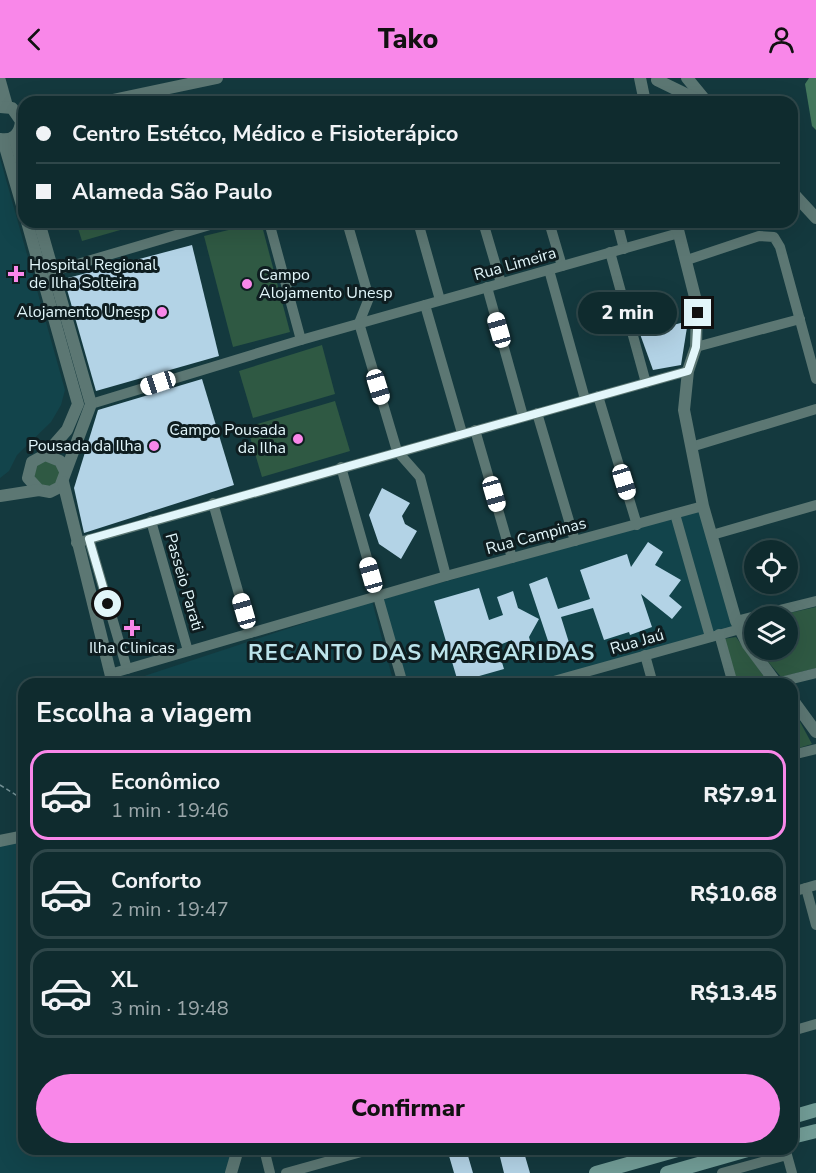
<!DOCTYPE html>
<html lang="pt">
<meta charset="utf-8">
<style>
:root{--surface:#0f2b2e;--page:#1d373a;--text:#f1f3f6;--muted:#9ba7aa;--line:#2f474a;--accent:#f987e9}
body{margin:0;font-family:"Nunito Sans",sans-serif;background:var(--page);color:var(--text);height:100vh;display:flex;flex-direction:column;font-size:22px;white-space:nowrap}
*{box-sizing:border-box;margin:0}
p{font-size:20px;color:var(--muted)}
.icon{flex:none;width:33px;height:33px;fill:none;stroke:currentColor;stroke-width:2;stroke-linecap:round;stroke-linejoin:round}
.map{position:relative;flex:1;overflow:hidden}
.drawer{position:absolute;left:18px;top:600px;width:780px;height:477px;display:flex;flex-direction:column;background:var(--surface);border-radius:18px;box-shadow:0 6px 24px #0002,0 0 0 2px var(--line)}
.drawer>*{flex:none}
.banner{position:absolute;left:18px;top:18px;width:780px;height:132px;border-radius:18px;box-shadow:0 6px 24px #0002,0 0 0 2px var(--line);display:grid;align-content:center;height:132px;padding:0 18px;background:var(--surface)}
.fabs{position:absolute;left:744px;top:462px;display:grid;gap:12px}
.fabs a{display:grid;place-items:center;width:54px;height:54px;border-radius:50%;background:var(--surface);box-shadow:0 6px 24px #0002,0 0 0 2px var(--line);font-size:30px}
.end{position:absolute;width:27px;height:27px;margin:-14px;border:8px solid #e2f6fa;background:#111;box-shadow:0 0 0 3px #111}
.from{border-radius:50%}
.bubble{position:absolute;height:42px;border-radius:21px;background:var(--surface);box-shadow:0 6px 24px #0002,0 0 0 2px var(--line);font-size:20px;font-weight:800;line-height:42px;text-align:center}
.car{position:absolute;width:18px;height:36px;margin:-18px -9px;border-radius:8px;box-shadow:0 0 4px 2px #0007;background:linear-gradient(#fff 24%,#345 0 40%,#fff 0 76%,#345 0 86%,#fff 0)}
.banner b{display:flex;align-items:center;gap:21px;height:57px;font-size:22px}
.banner b+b{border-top:2px solid var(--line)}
.banner i{width:15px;height:15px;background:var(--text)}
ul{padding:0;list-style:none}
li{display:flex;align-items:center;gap:18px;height:90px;margin:0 12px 9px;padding:0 6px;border:3px solid var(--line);border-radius:18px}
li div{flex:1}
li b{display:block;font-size:22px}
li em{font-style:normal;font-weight:800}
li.current{border-color:var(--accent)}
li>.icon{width:54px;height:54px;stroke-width:1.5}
h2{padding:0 18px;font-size:27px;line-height:72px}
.action{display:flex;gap:12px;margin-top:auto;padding:12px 18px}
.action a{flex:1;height:69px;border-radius:36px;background:var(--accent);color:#111;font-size:24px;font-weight:800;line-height:69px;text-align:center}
header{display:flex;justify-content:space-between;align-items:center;height:78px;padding:0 18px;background:var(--accent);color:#111;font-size:27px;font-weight:800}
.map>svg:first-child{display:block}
.built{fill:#12444b}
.green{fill:#2f5943}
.forest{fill:#44785d}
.building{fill:#b3d3e6}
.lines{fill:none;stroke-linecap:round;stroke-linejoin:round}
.path{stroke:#759297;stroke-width:1.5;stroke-dasharray:4.5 3;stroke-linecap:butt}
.minor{stroke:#5c7773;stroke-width:10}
.tertiary{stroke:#5c7773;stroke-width:12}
.secondary{stroke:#729d97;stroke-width:14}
.route{stroke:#e2f6fa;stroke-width:8}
.poi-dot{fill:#f987e9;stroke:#0e1d20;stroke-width:2}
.labels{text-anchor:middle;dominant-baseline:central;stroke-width:6;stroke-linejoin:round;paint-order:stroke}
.street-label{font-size:16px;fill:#e2f6fa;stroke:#0e1d20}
.poi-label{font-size:16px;fill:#e2f6fa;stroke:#0e1d20;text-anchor:end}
.district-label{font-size:22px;font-weight:bold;letter-spacing:1.5px;fill:#bbe3ea;stroke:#0e1d20}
</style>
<header><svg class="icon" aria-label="back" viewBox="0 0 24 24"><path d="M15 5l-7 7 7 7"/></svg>Tako<svg class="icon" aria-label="person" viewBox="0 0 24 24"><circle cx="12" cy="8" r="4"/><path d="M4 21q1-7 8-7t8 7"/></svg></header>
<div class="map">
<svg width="816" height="1095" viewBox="0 0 816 1095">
<rect width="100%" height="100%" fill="#14393e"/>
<g class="built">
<path d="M0 80 65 312 61 327 51 344 17 377 9 393 0 400Z"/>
<path d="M701 432 732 550 529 606H406L383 521Z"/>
<path d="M372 523 394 606H130L129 603Z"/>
<path d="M24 763V1071H232L226 1095H0V768Z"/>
</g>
<g class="green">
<path d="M76 144H148L82 163Z"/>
<path d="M261 144 290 254 233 269 204 158Z"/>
<path d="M322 267 335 316 253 340 239 293Z"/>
<path d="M335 323 350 373 262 399 247 349Z"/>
<path d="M43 383 54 385 61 395 55 407 42 409 34 399 36 388Z"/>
<path d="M816 529V590L781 599 758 572H788V538H776Z"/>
<path d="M736 559 768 604 770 606H736L723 561Z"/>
<path d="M792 629 812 666 792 672Z"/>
</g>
<path class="forest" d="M809 0H816V52L812 48 805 6Z"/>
<g class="building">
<path d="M192 167 219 278 96 313 64 201Z"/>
<path d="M688 243 681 287 653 292 640 256Z"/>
<path d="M202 301 234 407 84 455 74 410 98 332Z"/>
<path d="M382 410 410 425 402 438 405 446 417 453 401 481 379 466 369 437Z"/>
<path d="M648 464 663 474 655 487 681 502 669 518 682 529 672 541 641 516 652 549 630 557 629 554 604 562 593 530 561 539 571 571 553 578 529 506 547 499 558 531 590 521 580 492 627 476 631 489Z"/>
<path d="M479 510 489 542 503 537 497 519 513 513 518 530 539 541 529 559 534 576 518 581 512 562 497 568 504 591 458 604 434 523Z"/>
<path d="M447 1071H466L473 1095H454Z"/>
<path d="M498 1071H523L530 1095H504Z"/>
</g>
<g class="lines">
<path class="path" d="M0 707 24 722"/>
<g class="minor">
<path d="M269 144 301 262"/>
<path d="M347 144 369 220 359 245 397 373 420 399 446 498"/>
<path d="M418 144 440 222"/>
<path d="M483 144 501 205"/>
<path d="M549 144 562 188"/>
<path d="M617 144 624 171"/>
<path d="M610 174 646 305"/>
<path d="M687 182 759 158 774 159 780 169 816 301"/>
<path d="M549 192 585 321"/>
<path d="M54 193 220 144"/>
<path d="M487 209 523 338"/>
<path d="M425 227 462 355"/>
<path d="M696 269 800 241"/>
<path d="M598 318 637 447"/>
<path d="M91 326 301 262 679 155"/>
<path d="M537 335 575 463"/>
<path d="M475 352 512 480"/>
<path d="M691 369 816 331"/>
<path d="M341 389 403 606"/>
<path d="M213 425 250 555"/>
<path d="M675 436 710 559"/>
<path d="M151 443 188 573"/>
<path d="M712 457 816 427"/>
<path d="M89 461 127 591"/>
<path d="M76 465 688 293"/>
<path d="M736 543 816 523"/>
<path d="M719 556 733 606"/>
<path d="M645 577 653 606"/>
<path d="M110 596 446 498 703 428"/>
<path d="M776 605 816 595"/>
<path d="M543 606 740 551"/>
<path d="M792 677 816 671"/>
<path d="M806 810 816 847"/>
<path d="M792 814 816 807"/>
<path d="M792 953 816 946"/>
<path d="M264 1071 270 1095"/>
<path d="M286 1095 372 1071"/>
<path d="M722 1095 787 1077 792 1095"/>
</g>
<g class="tertiary">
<path d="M640 0 645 24"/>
<path d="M687 0 706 23"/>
<path d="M657 2 702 24"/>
<path d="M0 3 7 28"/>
<path d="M103 24 217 0"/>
<path d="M0 29 12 30 21 43C20 56 13 63 0 61"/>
<path d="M14 59 24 93"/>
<path d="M3 62 24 134"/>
<path d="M792 114 816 140"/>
<path d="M27 144 78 326 67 352 45 377"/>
<path d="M39 144 91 326 60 409 50 414 39 412 28 400 32 384 45 377 60 383 65 393"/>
<path d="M676 144 697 227 696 269 688 293 684 332 703 428 736 543 748 567 777 606"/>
<path d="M63 404 113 606"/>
<path d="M0 418 39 412"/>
<path d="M792 621 816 654"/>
<path d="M0 763 24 758"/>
<path d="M231 1095 238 1071"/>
</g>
<g class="secondary">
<path d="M792 1039 816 1032"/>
<path d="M792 1059 816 1053"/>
<path d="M596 1095 681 1071"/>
<path d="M667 1095 751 1071"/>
</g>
</g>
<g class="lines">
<path class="route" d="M108 526 89 461 688 293 696 269 698 235"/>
</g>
<g class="poi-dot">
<path d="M13 187h6v6h6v6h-6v6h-6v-6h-6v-6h6z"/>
<circle cx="247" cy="206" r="6"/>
<circle cx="162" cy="234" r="6"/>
<circle cx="298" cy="361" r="6"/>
<circle cx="154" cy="368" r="6"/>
<path d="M129 541h6v6h6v6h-6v6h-6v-6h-6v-6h6z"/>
</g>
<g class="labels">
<g class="street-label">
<text transform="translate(515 186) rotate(-16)">Rua Limeira</text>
<text transform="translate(536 458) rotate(-15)">Rua Campinas</text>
<text transform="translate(184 504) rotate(74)">Passeio Parati</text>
<text transform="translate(637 564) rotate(-16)">Rua Jaú</text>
</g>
<g class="poi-label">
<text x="29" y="187" text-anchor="start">Hospital Regional<tspan x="29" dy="18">de Ilha Solteira</tspan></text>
<text x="259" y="197" text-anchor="start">Campo<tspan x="259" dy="18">Alojamento Unesp</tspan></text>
<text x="150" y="234">Alojamento Unesp</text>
<text x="286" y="352">Campo Pousada<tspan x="286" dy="18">da Ilha</tspan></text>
<text x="142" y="368">Pousada da Ilha</text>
<text x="132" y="570" text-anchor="middle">Ilha Clinicas</text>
</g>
<g class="district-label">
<text x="422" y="575">RECANTO DAS MARGARIDAS</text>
</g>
</g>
</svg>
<div class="fabs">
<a><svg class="icon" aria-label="locate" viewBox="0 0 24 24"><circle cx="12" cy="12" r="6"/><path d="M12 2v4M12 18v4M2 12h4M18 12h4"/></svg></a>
<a><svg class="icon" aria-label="layers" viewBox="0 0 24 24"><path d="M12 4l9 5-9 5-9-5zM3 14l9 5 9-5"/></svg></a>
</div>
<i class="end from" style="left:108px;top:526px"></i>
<i class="end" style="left:698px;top:235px"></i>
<div class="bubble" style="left:578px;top:214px;width:99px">2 min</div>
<i class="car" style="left:499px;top:252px;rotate:344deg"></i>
<i class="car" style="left:158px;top:305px;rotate:252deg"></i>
<i class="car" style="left:378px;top:309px;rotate:163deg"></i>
<i class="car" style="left:624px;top:404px;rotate:163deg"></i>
<i class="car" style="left:494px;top:416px;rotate:164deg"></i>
<i class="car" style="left:371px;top:497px;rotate:344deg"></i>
<i class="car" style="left:244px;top:533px;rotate:344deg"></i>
<div class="banner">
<b><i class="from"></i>Centro Estétco, Médico e Fisioterápico</b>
<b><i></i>Alameda São Paulo</b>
</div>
<section class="drawer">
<h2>Escolha a viagem</h2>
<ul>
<li class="current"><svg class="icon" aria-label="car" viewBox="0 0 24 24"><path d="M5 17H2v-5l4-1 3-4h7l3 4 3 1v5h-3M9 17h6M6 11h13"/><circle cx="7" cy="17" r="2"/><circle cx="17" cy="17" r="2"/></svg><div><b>Econômico</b><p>1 min · 19:46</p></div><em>R$7.91</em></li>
<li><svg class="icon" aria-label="car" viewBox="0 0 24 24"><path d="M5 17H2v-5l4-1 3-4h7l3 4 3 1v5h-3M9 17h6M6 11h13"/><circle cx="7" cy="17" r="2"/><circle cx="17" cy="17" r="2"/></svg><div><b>Conforto</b><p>2 min · 19:47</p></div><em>R$10.68</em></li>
<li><svg class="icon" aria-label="car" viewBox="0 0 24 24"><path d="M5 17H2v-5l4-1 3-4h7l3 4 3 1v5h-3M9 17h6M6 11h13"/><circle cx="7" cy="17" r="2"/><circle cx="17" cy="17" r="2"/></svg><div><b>XL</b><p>3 min · 19:48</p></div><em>R$13.45</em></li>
</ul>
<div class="action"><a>Confirmar</a></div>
</section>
</div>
